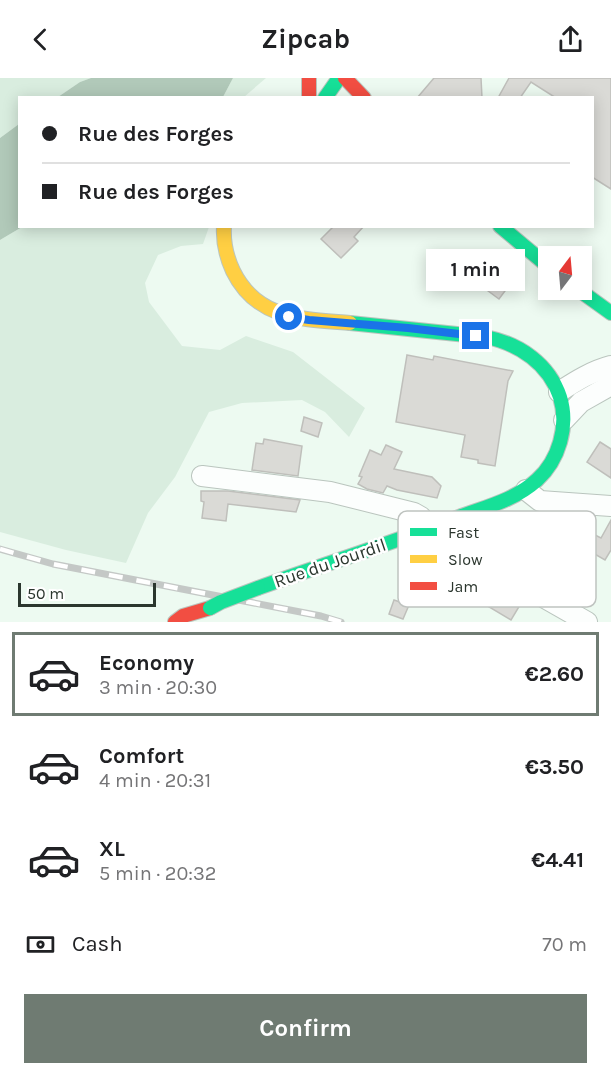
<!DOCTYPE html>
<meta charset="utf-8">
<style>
:root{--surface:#fff;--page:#f2f2f2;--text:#202124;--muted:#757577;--line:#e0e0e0;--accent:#6f7b72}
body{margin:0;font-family:Karla,sans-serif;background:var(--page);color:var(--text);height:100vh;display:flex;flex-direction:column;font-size:22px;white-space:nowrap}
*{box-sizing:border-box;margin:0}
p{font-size:20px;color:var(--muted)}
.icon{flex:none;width:33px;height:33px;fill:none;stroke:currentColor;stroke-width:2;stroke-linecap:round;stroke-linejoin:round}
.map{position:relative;height:544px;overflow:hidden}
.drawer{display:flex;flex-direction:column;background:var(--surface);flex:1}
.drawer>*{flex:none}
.banner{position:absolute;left:18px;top:18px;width:576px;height:132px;border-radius:0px;box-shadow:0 3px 15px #0003;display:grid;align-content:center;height:132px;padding:0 24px;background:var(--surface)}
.needle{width:39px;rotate:16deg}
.fabs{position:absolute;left:538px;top:168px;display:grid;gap:12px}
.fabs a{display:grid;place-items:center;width:54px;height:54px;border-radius:0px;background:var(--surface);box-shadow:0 3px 15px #0003;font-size:30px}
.scale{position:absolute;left:18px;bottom:15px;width:138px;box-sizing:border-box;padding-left:6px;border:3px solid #2b362e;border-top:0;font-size:16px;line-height:21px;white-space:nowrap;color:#2b362e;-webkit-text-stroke:4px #fff;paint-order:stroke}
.end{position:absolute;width:27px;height:27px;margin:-14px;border:8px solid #1a73e8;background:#fff;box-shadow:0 0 0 3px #fff}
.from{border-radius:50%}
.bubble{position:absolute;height:42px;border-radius:0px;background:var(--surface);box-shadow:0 3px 15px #0003;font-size:20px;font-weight:700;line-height:42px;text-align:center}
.banner b{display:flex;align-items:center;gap:21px;height:57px;font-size:22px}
.banner b+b{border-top:2px solid var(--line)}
.banner i{width:15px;height:15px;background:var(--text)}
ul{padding:10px 0 0;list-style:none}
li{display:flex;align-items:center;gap:18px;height:84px;margin:0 12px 9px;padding:0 12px;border:3px solid transparent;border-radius:0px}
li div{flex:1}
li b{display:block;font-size:22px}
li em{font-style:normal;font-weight:700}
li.selected{border-color:var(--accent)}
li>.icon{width:54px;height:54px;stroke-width:1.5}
.pay{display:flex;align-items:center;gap:15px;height:66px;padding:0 24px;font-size:22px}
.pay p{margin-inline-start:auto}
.button{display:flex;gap:12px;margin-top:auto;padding:12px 24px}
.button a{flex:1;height:69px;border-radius:0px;background:var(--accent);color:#fff;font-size:24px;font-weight:700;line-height:69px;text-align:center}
header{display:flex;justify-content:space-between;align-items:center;height:78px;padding:0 24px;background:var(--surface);font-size:27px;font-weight:700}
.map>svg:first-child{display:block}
.green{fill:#d9eddf}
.water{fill:#b1c9b9}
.building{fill:#dadad6;stroke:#bfbfbb;stroke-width:1.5}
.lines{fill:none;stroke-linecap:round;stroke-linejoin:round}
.street-casing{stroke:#bac5be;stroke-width:22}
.fast-casing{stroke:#bac5be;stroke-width:16}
.slow-casing{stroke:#bac5be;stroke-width:16}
.jam-casing{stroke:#bac5be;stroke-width:16}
.street{stroke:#fcfefd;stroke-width:20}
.fast{stroke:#16e098;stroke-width:14}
.slow{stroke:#ffcf43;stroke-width:14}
.jam{stroke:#f24e42;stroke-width:14}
.rail-casing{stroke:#c4c8c6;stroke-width:7}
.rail{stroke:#fff;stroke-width:4.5;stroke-dasharray:14;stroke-linecap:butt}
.fast-bridge-casing{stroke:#bac5be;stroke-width:16;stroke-linecap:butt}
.fast-bridge{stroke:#16e098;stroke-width:14}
.route{stroke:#1a73e8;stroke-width:8}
.labels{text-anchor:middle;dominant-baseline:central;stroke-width:5;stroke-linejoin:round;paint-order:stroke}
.street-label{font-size:18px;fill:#2b362e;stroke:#fff}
.key{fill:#fff;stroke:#bfc3c0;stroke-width:1.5}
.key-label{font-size:16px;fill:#2b362e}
</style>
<header><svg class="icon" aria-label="back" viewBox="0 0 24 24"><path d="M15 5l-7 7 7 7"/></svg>Zipcab<svg class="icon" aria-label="share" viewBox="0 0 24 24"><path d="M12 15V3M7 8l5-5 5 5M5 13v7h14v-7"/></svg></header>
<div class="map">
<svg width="611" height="544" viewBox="0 0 611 544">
<rect width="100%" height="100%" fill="#edfaf1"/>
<g class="green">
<path d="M0 0H91L80 4 58 19 20 20 19 46 0 60Z"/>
<path d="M233 0H266L244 19H223Z"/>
<path d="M22 149H209L203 166 181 168 158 177 145 205 149 224 182 268 220 272 246 258 293 274 365 330 349 359 325 334 302 322 242 325 209 334 175 399 148 435 126 485 66 472 0 454V162Z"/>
</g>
<g class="water">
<path d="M91 0H233L223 19H58L80 4Z"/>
<path d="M19 46 20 148 22 149 0 162V60Z"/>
</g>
<g class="building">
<path d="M434 0H481L482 20H417Z"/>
<path d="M509 0H611V111L592 99V20H556L531 4 520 20H498Z"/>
<path d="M334 148H364L354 159 358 163 341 180 321 161Z"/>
<path d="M485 175 516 198 499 221 468 198Z"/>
<path d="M407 277 433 282 434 278 513 293 508 303 495 388 478 385V382L461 379 465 357 396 344Z"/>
<path d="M304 339 322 345 318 359 301 353Z"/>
<path d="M264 361 302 368 298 398 252 392 256 365 263 366Z"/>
<path d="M600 364 611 371V400L587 384Z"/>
<path d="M386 367 402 374 394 391 432 399 441 408 437 420 397 412 387 408 383 415 367 411 358 406 362 399 359 398 370 372 381 377Z"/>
<path d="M201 413H228L300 422 296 434 228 426 226 443 202 440 204 424 201 423Z"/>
<path d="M611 442V472L605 482 593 475 588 482 575 476 587 453 601 460Z"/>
<path d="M463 491 523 522 511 542 481 524 480 526 474 522 473 525 452 512 453 511 447 507 455 493 460 496Z"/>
<path d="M394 522 409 527 403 541 389 536Z"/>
</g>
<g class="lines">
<defs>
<g id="street">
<path d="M559 314C576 303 592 293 611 288"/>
<path d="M564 342 581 324 611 307"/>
<path d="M202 398 330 414 414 435 421 439 427 452"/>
<path d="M526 412 540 423 611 428"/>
<path d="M437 449 443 462 587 544"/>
</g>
<g id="fast">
<path d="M325 20 339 0"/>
<path d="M500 148 549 189"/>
<path d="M579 212 611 235"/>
<path d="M258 510C325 486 393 465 459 439 486 429 515 422 537 402 559 382 569 348 560 319 549 286 520 266 486 259L350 245"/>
</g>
<path id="slow" d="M224 148C223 164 226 178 233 193 257 242 303 241 350 245"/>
<g id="jam">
<path d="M309 0V20"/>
<path d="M345 0 364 20"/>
<path d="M175 544 183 538 210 530"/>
</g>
</defs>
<use href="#street" class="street-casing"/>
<use href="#fast" class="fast-casing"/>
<use href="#slow" class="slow-casing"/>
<use href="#jam" class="jam-casing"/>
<use href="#street" class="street"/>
<use href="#fast" class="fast"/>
<use href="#slow" class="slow"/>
<use href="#jam" class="jam"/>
<defs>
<path id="rail" d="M0 471 53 486 321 538 341 544"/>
</defs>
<use href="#rail" class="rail-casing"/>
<use href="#rail" class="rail"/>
<defs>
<path id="fast-bridge" d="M210 530 221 524 258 510"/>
</defs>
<use href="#fast-bridge" class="fast-bridge-casing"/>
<use href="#fast-bridge" class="fast-bridge"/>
</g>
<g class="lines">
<path class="route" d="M289 239 309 242 408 250 476 258"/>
</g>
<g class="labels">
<g class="street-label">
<text transform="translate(330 485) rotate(-19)">Rue du Jourdil</text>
</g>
</g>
<rect x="398" y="433" width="198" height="96" rx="9" class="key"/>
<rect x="410" y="450" width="27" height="8" fill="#16e098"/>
<rect x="410" y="477" width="27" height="8" fill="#ffcf43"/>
<rect x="410" y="504" width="27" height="8" fill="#f24e42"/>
<g class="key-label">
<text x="448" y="460">Fast</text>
<text x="448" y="487">Slow</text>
<text x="448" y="514">Jam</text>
</g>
</svg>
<div class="fabs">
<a><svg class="needle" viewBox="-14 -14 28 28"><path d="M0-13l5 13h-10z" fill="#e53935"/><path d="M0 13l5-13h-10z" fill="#757577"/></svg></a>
</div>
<div class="scale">50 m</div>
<i class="end from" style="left:289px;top:239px"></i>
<i class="end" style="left:476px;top:258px"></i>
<div class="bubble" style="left:426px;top:171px;width:99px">1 min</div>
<div class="banner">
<b><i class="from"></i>Rue des Forges</b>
<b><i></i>Rue des Forges</b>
</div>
</div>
<section class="drawer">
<ul>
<li class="selected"><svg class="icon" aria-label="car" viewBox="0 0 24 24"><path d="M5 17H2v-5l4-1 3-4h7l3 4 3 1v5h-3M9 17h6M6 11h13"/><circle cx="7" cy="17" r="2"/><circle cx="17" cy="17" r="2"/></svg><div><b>Economy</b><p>3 min · 20:30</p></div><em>€2.60</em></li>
<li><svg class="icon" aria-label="car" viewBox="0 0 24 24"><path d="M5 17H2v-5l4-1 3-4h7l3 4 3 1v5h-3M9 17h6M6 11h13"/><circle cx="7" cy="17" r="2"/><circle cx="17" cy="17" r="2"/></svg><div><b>Comfort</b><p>4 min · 20:31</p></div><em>€3.50</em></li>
<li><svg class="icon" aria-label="car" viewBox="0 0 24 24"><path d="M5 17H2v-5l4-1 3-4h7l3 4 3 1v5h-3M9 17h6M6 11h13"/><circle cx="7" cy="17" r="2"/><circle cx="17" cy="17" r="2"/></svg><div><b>XL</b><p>5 min · 20:32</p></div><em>€4.41</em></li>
</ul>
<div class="pay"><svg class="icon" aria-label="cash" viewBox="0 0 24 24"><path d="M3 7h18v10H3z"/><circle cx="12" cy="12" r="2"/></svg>Cash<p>70 m</p></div>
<div class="button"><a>Confirm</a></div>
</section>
